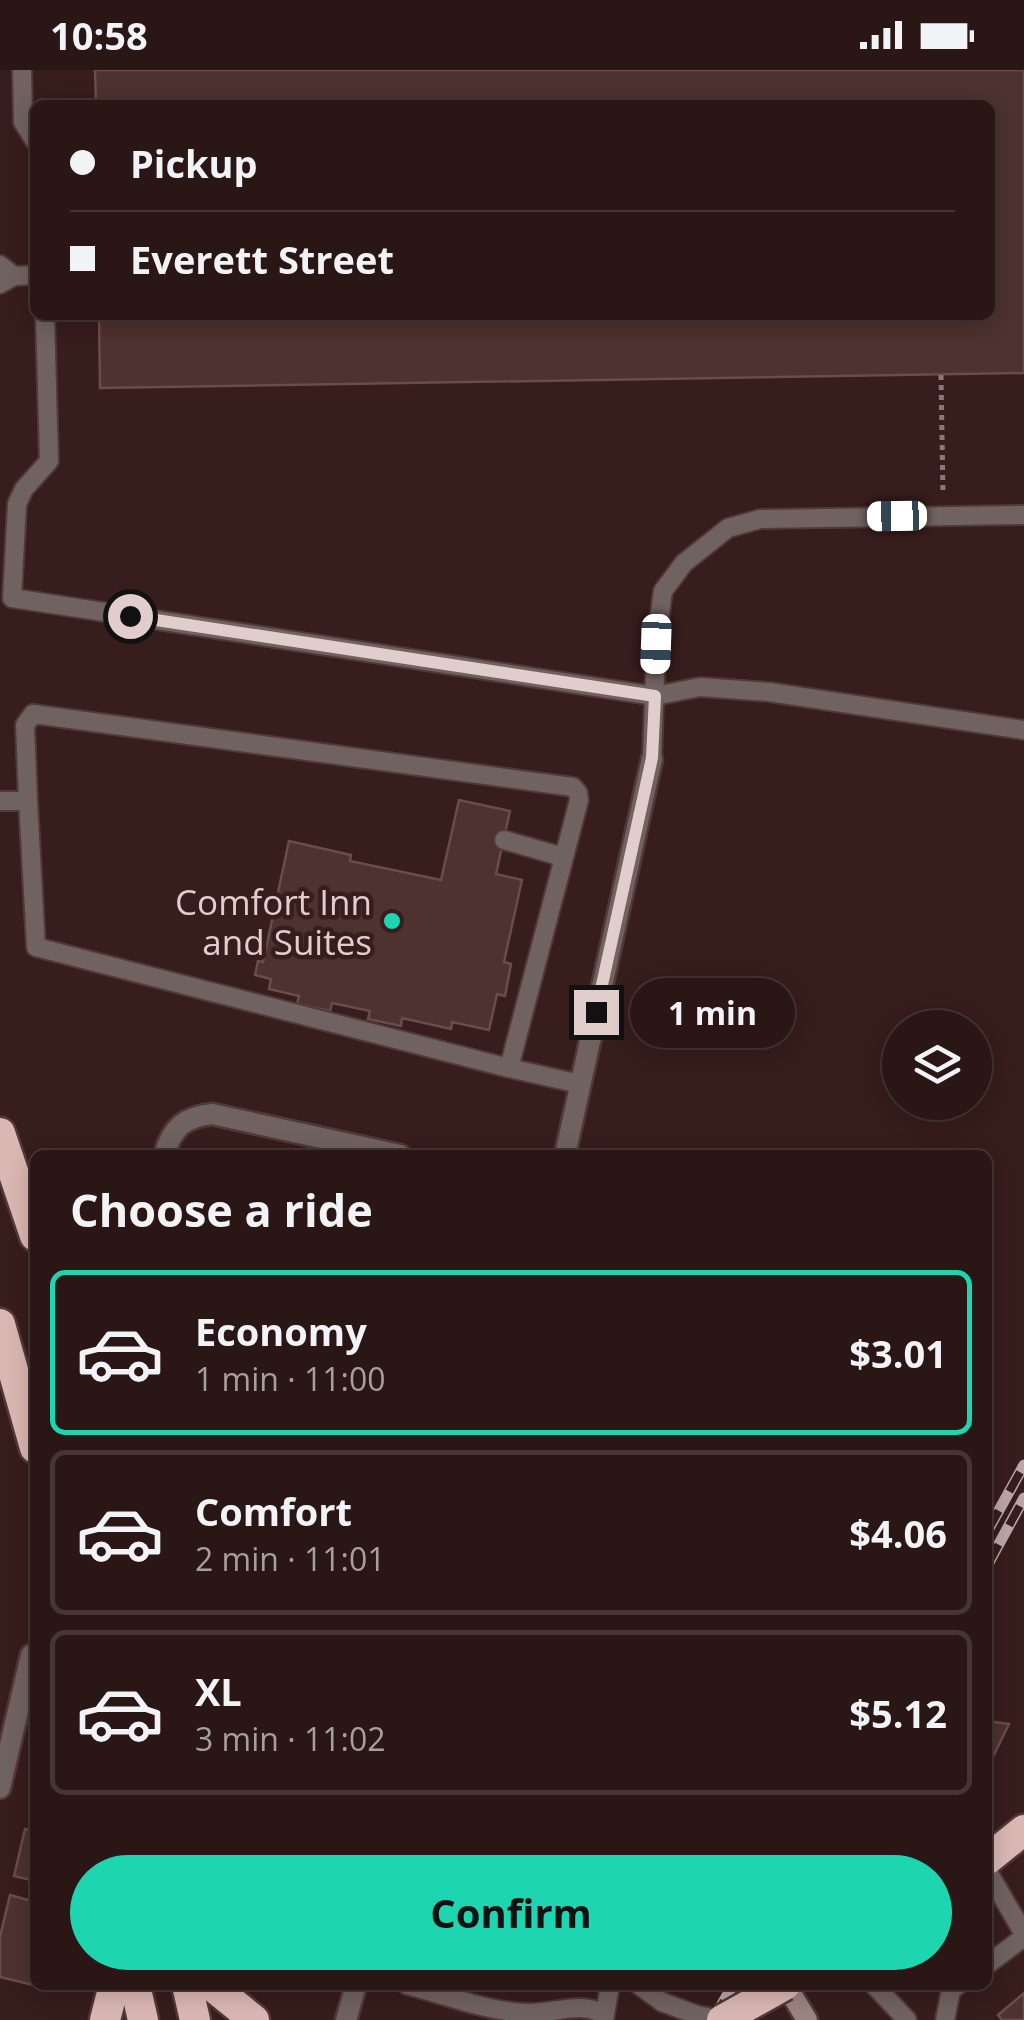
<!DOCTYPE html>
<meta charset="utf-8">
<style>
:root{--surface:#291615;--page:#352322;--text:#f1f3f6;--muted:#a59fa0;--line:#453534;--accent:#1ed5b1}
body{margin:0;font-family:"Open Sans",sans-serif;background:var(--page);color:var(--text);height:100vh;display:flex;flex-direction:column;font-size:38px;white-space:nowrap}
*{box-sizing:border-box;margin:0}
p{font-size:32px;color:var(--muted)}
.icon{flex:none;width:55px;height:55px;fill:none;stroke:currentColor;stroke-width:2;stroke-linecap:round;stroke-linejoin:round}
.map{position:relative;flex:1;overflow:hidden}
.panel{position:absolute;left:30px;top:1080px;width:962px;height:840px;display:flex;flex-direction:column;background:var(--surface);border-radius:15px;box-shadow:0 5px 25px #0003,0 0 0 2px var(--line)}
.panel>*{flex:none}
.top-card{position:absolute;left:30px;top:30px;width:965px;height:220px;border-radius:15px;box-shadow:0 5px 25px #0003,0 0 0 2px var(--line);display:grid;align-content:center;height:220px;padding:0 40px;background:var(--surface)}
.fabs{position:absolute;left:882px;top:940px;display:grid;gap:20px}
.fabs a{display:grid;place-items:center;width:110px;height:110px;border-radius:50%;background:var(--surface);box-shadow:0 5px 25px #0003,0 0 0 2px var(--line);font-size:50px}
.end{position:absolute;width:45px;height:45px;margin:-22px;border:12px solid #e0cdcc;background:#111;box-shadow:0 0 0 5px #111}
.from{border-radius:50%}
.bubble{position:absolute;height:70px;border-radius:35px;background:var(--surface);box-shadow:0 5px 25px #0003,0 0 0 2px var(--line);font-size:32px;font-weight:700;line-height:70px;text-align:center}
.car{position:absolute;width:30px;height:60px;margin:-30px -15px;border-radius:12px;box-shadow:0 0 8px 2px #0007;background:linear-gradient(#fff 24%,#345 0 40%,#fff 0 76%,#345 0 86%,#fff 0)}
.top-card b{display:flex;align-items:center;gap:35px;height:95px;font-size:38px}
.top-card b+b{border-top:2px solid var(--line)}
.top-card i{width:25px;height:25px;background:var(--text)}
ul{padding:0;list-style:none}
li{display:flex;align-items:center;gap:30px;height:165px;margin:0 20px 15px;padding:0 20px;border:5px solid var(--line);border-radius:15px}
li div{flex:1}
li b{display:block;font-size:38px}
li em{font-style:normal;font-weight:700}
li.active{border-color:var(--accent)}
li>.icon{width:90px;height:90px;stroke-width:1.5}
h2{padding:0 40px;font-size:45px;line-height:120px}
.action{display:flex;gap:20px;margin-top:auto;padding:20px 40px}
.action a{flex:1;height:115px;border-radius:60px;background:var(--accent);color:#111;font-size:40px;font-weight:700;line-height:115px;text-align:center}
.status{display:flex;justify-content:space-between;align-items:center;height:70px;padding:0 50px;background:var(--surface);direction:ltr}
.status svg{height:28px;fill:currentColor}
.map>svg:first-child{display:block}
.building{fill:#4d322f;stroke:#6a4c4a;stroke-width:2.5}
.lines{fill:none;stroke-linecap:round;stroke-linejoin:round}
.lane-casing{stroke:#523938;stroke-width:22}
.street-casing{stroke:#523938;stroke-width:25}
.secondary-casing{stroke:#523938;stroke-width:25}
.highway-casing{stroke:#523938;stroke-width:35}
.path{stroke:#8e7877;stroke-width:5;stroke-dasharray:5 5;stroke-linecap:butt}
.lane{stroke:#706261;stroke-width:18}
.street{stroke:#706261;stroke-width:20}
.secondary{stroke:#9b8482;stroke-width:20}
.highway{stroke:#dab7b3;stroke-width:30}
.rail-casing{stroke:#bba7a6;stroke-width:11}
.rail{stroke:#371d1c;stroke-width:8;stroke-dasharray:22;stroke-linecap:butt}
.lane-bridge-casing{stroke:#523938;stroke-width:22;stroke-linecap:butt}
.highway-bridge-casing{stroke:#523938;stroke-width:35;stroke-linecap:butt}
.lane-bridge{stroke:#706261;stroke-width:18}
.highway-bridge{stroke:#dab7b3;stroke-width:30}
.route{stroke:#e0cdcc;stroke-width:12}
.poi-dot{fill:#1ed5b1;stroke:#371d1c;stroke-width:4}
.labels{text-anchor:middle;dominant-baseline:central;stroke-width:9;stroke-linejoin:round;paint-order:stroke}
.poi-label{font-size:35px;fill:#e0cdcc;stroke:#371d1c;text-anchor:end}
</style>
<div class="status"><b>10:58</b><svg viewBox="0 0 49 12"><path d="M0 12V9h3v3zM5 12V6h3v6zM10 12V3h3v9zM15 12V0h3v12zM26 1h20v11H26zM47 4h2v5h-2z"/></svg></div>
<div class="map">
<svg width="1024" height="1950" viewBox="0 0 1024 1950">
<rect width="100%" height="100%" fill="#371d1c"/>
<g class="building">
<path d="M95 0H1024V303L100 318 99 245H990V35H96Z"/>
<path d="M459 730 510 741 496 804 522 810 504 892 511 894 505 926 497 924 489 960 452 952 451 959 402 948 401 956 368 949 370 941 332 933 330 941 297 934 299 926 269 919 271 909 255 905 258 891 263 892 289 771 351 785 350 791 441 810Z"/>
<path d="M988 1651 1009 1654 988 1697Z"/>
<path d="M25 1759 35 1761V1811L14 1806Z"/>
<path d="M10 1825 35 1832V1915H51L50 1919 0 1907V1867Z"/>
<path d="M1024 1923V1950H1002L998 1945Z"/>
</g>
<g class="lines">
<defs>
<g id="lane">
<path d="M22 0 23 52 35 71"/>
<path d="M0 195 14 206 0 214"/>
<path d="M14 206 35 205"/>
<path d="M45 245 49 391 24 419 17 434 12 528 655 626 700 617 769 622 1024 660"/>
<path d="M652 689 656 574 663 521 684 493 728 458 760 449 1024 445"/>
<path d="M0 731H28L36 877 509 998 579 730 578 723 573 717 33 644 25 655 28 731"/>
<path d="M504 770 563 787"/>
<path d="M509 998 580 1014"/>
<path d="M988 1802 1024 1864"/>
<path d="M988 1894 1024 1867"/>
<path d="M407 1915C446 1925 488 1942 528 1943 554 1944 582 1930 604 1945"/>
<path d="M639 1915 662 1932"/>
<path d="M874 1915 907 1950"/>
<path d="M604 1950 610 1915"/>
<path d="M945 1950 951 1920 958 1915"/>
</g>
<g id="street">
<path d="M164 1085C172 1058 184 1047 212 1044L400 1085"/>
<path d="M565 1085 652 689"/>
<path d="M0 1718 31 1585"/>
<path d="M346 1950 356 1915"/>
</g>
<path id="secondary" d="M786 1915 807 1950"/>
<g id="highway">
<path d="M0 1063 35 1166"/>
<path d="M0 1254 35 1378"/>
<path d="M988 1789 1024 1760"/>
<path d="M135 1915 143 1950"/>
<path d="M187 1915 195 1950"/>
<path d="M211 1915 254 1950"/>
<path d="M105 1950 114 1915"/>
</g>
</defs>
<use href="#lane" class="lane-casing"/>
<use href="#street" class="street-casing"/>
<use href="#secondary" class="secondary-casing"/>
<use href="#highway" class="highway-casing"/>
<path class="path" d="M941 305 943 425"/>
<use href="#lane" class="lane"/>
<use href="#street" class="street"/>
<use href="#secondary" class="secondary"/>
<use href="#highway" class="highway"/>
<defs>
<g id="rail">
<path d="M988 1460 1024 1395"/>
<path d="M988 1494 1024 1428"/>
<path d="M713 1950 733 1915"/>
<path d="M733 1950 752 1915"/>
</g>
</defs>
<use href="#rail" class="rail-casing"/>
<use href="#rail" class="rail"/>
<defs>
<path id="lane-bridge" d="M662 1932 697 1945 722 1950"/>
<path id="highway-bridge" d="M722 1950 785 1915"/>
</defs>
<use href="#lane-bridge" class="lane-bridge-casing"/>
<use href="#highway-bridge" class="highway-bridge-casing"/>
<use href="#lane-bridge" class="lane-bridge"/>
<use href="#highway-bridge" class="highway-bridge"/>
</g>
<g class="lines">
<path class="route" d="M130 546 655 626 652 688 596 942"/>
</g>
<circle class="poi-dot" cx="392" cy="851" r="10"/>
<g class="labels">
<g class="poi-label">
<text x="372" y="831">Comfort Inn<tspan x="372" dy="40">and Suites</tspan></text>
</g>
</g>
</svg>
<div class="fabs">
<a><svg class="icon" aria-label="layers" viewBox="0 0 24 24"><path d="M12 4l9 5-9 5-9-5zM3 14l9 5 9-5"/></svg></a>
</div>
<i class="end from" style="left:130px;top:546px"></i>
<i class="end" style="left:596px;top:942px"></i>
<div class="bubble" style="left:630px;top:908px;width:165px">1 min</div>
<i class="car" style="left:897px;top:446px;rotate:269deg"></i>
<i class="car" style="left:656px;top:574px;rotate:182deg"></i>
<div class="top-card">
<b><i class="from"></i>Pickup</b>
<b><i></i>Everett Street</b>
</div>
<section class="panel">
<h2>Choose a ride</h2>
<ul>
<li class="active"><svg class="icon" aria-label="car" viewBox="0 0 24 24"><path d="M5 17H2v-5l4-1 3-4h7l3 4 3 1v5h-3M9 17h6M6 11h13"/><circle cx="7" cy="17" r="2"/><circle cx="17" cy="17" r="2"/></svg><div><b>Economy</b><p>1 min · 11:00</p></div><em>$3.01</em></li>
<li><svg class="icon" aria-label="car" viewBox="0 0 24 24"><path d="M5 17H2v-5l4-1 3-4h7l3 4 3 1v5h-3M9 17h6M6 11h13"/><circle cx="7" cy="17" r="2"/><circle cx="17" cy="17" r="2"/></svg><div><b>Comfort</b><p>2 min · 11:01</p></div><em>$4.06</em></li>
<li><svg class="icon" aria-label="car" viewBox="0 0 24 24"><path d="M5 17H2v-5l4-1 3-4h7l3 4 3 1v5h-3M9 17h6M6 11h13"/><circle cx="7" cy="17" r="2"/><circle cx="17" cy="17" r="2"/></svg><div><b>XL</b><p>3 min · 11:02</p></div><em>$5.12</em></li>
</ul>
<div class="action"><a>Confirm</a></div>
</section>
</div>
